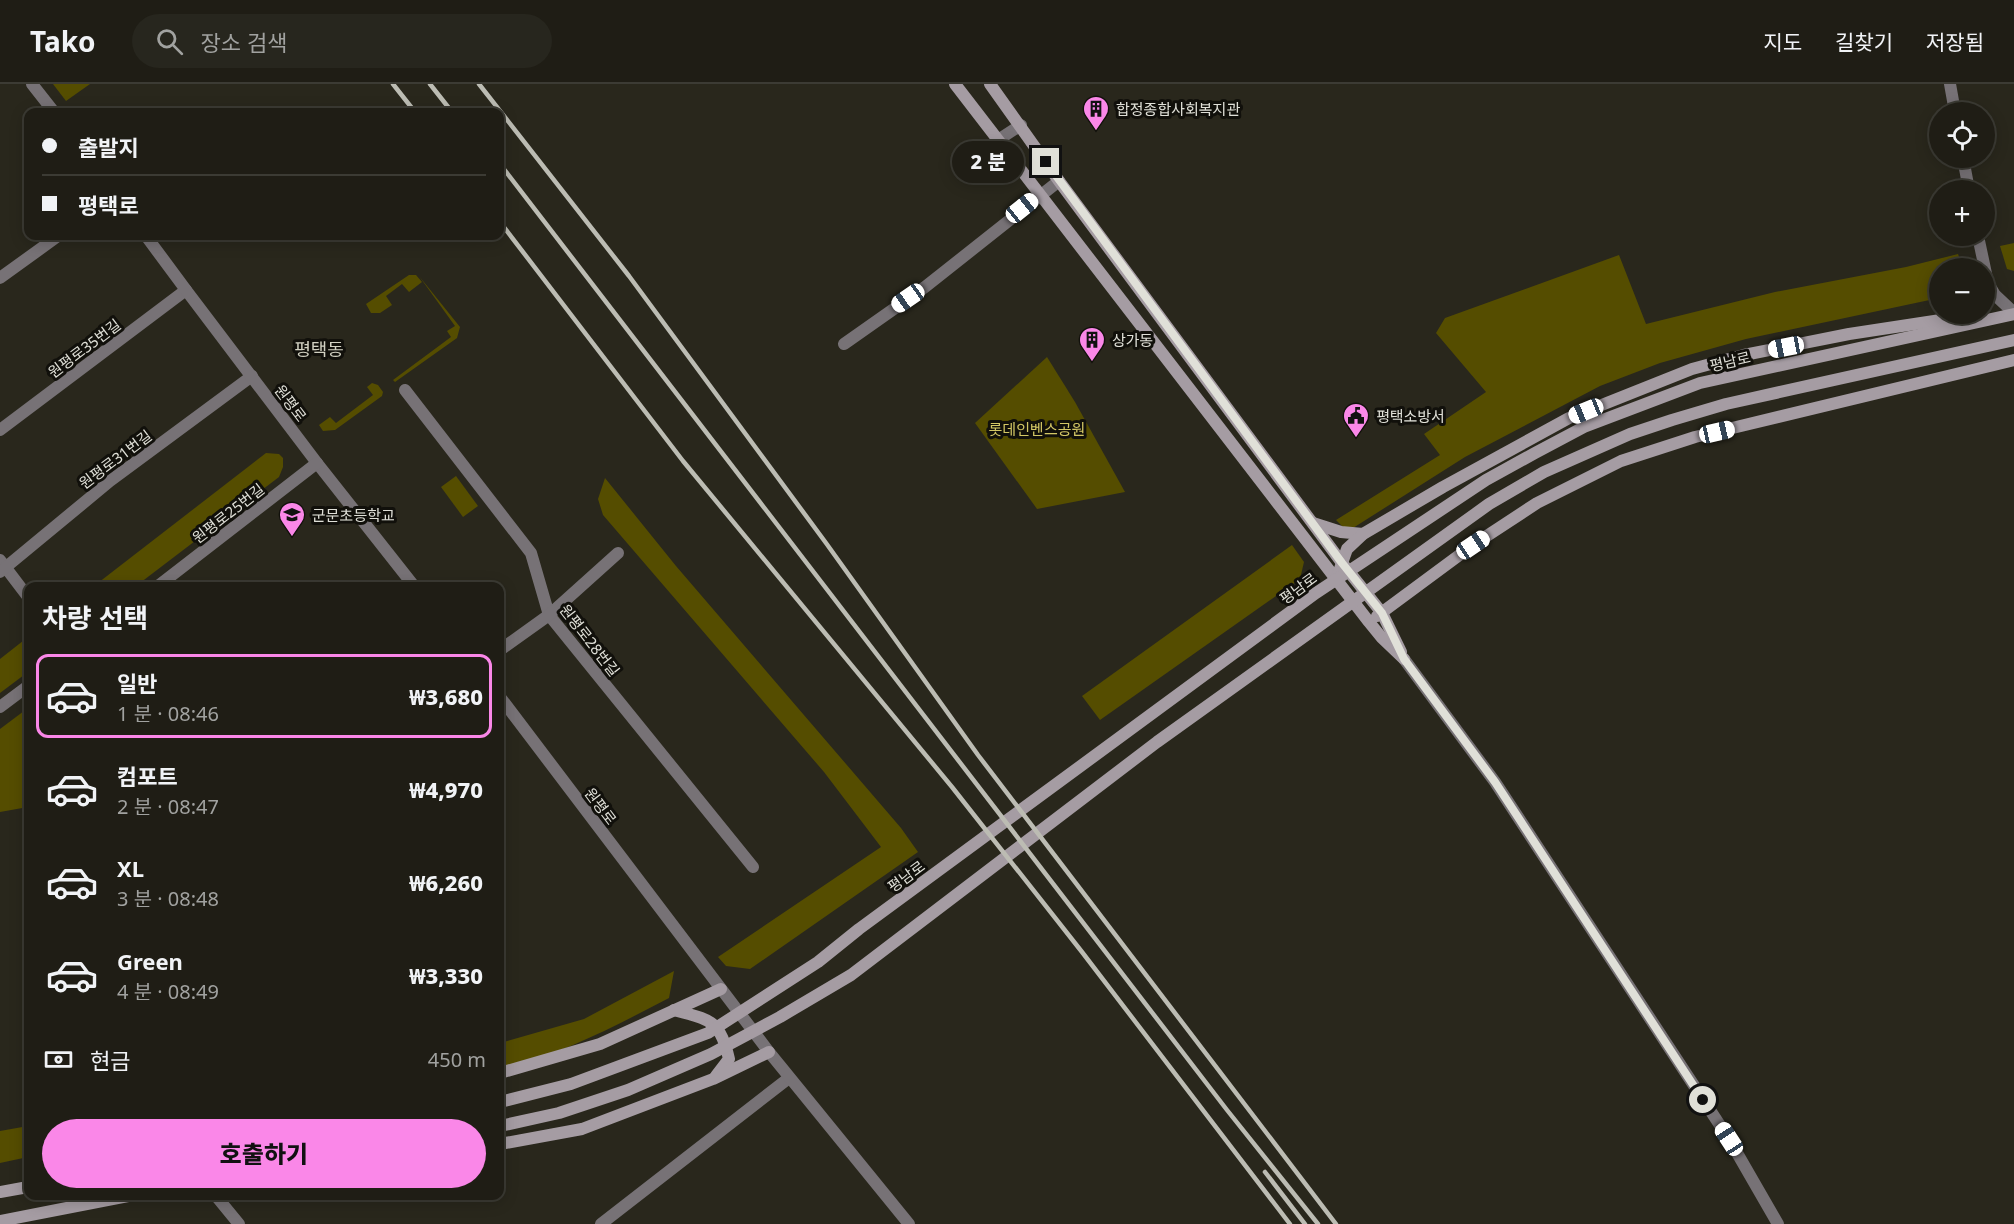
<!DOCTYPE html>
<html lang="ko">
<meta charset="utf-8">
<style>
:root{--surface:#1f1d15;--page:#27261e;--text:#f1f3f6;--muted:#a1a2a0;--line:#3c3b34;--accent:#fa87e8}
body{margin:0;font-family:"Noto Sans","Noto Sans KR",sans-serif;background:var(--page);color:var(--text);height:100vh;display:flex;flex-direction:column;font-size:22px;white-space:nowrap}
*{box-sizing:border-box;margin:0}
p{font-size:20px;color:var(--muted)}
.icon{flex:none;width:33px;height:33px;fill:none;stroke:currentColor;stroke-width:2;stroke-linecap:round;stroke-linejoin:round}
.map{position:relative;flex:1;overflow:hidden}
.side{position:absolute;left:24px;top:498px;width:480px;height:618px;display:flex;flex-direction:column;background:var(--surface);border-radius:12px;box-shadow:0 3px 15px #0003,0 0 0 2px var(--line)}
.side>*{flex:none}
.banner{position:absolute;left:24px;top:24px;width:480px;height:132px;border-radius:12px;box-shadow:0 3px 15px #0003,0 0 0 2px var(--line);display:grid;align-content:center;height:132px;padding:0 18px;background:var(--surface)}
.controls{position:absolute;left:1929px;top:18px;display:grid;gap:12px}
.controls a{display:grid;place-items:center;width:66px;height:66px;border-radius:50%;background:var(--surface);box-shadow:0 3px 15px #0003,0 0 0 2px var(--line);font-size:30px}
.end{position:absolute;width:27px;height:27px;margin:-14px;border:8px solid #e0e0d8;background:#111;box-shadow:0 0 0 3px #111}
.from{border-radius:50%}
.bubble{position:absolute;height:42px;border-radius:21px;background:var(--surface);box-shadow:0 3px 15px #0003,0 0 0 2px var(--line);font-size:20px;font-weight:800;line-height:42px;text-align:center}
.car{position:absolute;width:18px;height:36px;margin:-18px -9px;border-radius:8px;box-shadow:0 0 4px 2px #0007;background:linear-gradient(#fff 24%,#345 0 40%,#fff 0 76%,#345 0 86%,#fff 0)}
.banner b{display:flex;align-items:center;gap:21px;height:57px;font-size:22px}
.banner b+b{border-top:2px solid var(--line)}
.banner i{width:15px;height:15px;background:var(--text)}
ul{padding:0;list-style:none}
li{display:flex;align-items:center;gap:18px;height:84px;margin:0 12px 9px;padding:0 6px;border:3px solid transparent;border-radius:12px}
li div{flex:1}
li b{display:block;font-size:22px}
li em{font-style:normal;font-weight:800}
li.on{border-color:var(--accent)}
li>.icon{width:54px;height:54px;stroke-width:1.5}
h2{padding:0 18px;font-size:27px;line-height:72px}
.pay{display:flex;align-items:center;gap:15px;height:66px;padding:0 18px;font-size:22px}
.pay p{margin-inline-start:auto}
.button{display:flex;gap:12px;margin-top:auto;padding:12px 18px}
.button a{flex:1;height:69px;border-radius:36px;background:var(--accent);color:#111;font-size:24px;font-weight:800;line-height:69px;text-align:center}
header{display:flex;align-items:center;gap:36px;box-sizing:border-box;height:84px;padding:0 30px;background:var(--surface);border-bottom:2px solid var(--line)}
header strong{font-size:28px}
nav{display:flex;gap:33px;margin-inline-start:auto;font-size:21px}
.search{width:420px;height:54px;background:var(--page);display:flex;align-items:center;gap:15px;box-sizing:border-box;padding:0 21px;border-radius:33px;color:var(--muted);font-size:22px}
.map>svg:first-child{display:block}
.green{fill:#554d00}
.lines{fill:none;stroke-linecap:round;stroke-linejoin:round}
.minor{stroke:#777276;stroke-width:12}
.tertiary{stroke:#777276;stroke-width:12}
.secondary{stroke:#a59ca3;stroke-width:12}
.rail{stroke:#bcbcb3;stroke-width:4.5}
.route{stroke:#e0e0d8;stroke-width:8}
.labels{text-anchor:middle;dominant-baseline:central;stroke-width:6;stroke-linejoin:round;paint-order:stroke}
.poi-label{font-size:15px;fill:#e0e0d8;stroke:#11100b;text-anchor:start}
.street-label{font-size:15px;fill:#e0e0d8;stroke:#11100b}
.park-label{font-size:15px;fill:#d3c765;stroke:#11100b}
.quarter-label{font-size:18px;fill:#d2d1c2;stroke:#11100b}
</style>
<header>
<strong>Tako</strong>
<div class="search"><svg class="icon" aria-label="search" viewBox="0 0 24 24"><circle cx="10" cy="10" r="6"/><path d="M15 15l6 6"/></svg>장소 검색</div>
<nav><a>지도</a><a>길찾기</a><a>저장됨</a></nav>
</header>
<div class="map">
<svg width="2014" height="1140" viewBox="0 0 2014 1140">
<rect width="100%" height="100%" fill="#29271c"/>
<g class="green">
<path d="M53 0H90L66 17Z"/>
<path d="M2014 159V187L2007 185 2000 162Z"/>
<path d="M1958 170 1963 184H1940L1939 214 1746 255 1660 279 1600 302 1465 373 1353 444 1343 443 1336 436 1440 371 1424 350 1486 308 1436 249 1445 234 1619 171 1646 240 1775 208 1906 183Z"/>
<path d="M409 191H416L422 198 409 208 402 200 386 212 392 221 380 229H371L366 220Z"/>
<path d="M419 192 460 243 457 254 395 298 393 296 451 253 447 247 455 242Z"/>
<path d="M1047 273 1075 318 1125 408 1037 425 975 339Z"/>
<path d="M372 299 378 301 383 308 382 312 335 346 323 347 319 341 330 333 336 339 373 311 367 303Z"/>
<path d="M266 369 279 370 283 374V383L279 393 136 502H94Z"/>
<path d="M456 392 478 422 463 433 441 403Z"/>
<path d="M605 394 676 482 901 744 918 768 750 885 726 882 718 873 881 763 824 688 603 431 598 415Z"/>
<path d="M1292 461 1304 478 1300 495 1100 636 1082 612Z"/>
<path d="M28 553V588L0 609V575Z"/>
<path d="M28 624V723L0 728V645Z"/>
<path d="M674 887 669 914C615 942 560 972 500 984V959L584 935Z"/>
<path d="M28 1042V1073L0 1079V1047Z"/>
</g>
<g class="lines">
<g class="minor">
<path d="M998 56 1021 41"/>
<path d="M0 194 58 152"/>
<path d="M1984 206 1988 199 1995 211 2010 225"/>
<path d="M844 260 925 203 1059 97"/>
<path d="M405 306 531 469 549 531 753 783"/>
<path d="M0 346 186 206"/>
<path d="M0 476 28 513"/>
<path d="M0 488 110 397 252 292"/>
<path d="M500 566 549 531 618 469"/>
<path d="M216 1112 239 1140"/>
<path d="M601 1140 789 994"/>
</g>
<g class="tertiary">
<path d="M32 0 54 28"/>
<path d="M1950 0 1955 28"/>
<path d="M1963 74 1969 106"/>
<path d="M146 152 186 206 317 379 414 502"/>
<path d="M1978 152 1988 199"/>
<path d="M158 502 317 379"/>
<path d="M1404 575 1495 698 1729 1055 1778 1140"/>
<path d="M500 613 769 968 909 1140"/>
<path d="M0 623 28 602"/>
</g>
<g class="secondary">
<path d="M955 0 1369 538 1382 554 1404 575"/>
<path d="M990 0 1059 97 1342 479 1382 529 1401 568"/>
<path d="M1313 439 1341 448 1363 450"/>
<path d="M1336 496 1347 465 1363 450 1443 403 1569 334 1692 285 1744 271 1849 250 1980 230"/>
<path d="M1377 532 1473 461 1537 419 1621 377 1695 353 2014 276"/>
<path d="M674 926C710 936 720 935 729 975L716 992"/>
<path d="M500 989 600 960 721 905"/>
<path d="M500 1018 571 1000 708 949 818 878 859 845 1316 509 1486 396 1535 369 1584 343 1700 299 2014 230"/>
<path d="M500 1042 559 1029 628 1006 711 970 780 933 851 891 1157 658 1489 420 1544 388 1630 350 1672 336 1726 320 2014 256"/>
<path d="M500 1060 582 1045 713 995 769 968"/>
<path d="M0 1108 28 1103"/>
<path d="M0 1137 128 1112"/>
</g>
<g class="rail">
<path d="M393 0 415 28"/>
<path d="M430 0 452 28"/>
<path d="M479 0 629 192 826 459 978 671 1336 1140"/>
<path d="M500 80 1227 1026 1318 1140"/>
<path d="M500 138 683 377 952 703 1082 868 1290 1140"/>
<path d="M1265 1088 1305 1140"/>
</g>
</g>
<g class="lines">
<path class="route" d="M1046 78 1342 479 1382 529 1404 575 1495 698 1703 1016"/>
</g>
<defs>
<symbol id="building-pin" viewBox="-11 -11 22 30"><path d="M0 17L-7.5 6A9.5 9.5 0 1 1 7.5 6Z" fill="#fa87e8" stroke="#11100b"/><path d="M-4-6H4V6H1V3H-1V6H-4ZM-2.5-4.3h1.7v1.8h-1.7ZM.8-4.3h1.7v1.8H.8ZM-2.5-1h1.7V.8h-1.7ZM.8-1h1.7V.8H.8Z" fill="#111"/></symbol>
<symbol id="civic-pin" viewBox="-11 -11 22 30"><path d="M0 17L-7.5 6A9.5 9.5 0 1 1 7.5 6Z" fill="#fa87e8" stroke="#11100b"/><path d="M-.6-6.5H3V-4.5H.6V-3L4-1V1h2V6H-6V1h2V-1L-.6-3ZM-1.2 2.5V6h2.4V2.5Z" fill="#111"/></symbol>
<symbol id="school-pin" viewBox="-11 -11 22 30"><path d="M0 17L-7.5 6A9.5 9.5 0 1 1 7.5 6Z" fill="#fa87e8" stroke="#11100b"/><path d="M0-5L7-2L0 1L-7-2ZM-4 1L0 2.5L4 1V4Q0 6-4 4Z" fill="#111"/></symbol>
</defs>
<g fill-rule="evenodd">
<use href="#building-pin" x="1081" y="10" width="30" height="40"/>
<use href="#building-pin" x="1077" y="241" width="30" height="40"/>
<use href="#civic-pin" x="1341" y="317" width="30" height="40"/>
<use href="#school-pin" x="277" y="416" width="30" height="40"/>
</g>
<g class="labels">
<g class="poi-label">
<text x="1116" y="25">합정종합사회복지관</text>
<text x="1112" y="256">상가동</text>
<text x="1376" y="332">평택소방서</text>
<text x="312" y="431">군문초등학교</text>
</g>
<g class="street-label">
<text transform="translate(84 264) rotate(-37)">원평로35번길</text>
<text transform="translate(1730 277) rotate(-13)">평남로</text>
<text transform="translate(291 319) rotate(53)">원평로</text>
<text transform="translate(115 375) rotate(-37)">원평로31번길</text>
<text transform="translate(228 429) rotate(-38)">원평로25번길</text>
<text transform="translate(1298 504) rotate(-36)">평남로</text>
<text transform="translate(590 556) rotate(52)">원평로28번길</text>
<text transform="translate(601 722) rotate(53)">원평로</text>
<text transform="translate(906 792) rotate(-36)">평남로</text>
</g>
<g class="park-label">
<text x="1037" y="345">롯데인벤스공원</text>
</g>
<g class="quarter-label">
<text x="319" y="265">평택동</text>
</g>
</g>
</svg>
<div class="controls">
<a><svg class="icon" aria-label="locate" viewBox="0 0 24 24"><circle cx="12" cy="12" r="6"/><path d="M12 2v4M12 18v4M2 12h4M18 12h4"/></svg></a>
<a>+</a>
<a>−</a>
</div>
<i class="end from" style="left:1703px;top:1016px"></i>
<i class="end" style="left:1046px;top:78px"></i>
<div class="bubble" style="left:952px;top:57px;width:72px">2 분</div>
<i class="car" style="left:1022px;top:124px;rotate:51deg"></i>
<i class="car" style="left:908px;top:214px;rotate:235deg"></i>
<i class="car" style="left:1786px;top:263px;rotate:259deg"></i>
<i class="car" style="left:1586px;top:327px;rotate:248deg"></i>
<i class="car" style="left:1717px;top:348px;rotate:77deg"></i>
<i class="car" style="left:1473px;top:461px;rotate:56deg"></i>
<i class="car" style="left:1729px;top:1055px;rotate:327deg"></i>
<div class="banner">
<b><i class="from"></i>출발지</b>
<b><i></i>평택로</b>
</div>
<section class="side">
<h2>차량 선택</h2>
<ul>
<li class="on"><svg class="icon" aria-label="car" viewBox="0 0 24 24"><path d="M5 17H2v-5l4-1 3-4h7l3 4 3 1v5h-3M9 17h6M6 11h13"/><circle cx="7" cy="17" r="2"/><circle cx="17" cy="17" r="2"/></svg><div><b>일반</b><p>1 분 · 08:46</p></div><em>₩3,680</em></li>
<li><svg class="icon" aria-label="car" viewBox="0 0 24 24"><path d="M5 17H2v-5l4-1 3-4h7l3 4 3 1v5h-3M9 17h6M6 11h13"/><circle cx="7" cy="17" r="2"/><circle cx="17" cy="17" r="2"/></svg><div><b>컴포트</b><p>2 분 · 08:47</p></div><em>₩4,970</em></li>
<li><svg class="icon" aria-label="car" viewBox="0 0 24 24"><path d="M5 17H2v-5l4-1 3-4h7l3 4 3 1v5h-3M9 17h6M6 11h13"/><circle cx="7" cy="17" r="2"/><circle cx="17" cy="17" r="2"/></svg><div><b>XL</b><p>3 분 · 08:48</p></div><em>₩6,260</em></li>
<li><svg class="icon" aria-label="car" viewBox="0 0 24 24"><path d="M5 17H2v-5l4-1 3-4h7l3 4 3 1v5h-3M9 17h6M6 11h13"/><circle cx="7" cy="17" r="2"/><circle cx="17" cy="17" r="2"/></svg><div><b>Green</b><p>4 분 · 08:49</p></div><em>₩3,330</em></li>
</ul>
<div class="pay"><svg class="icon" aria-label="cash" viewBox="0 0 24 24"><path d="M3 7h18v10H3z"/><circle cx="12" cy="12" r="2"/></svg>현금<p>450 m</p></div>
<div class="button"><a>호출하기</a></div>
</section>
</div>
